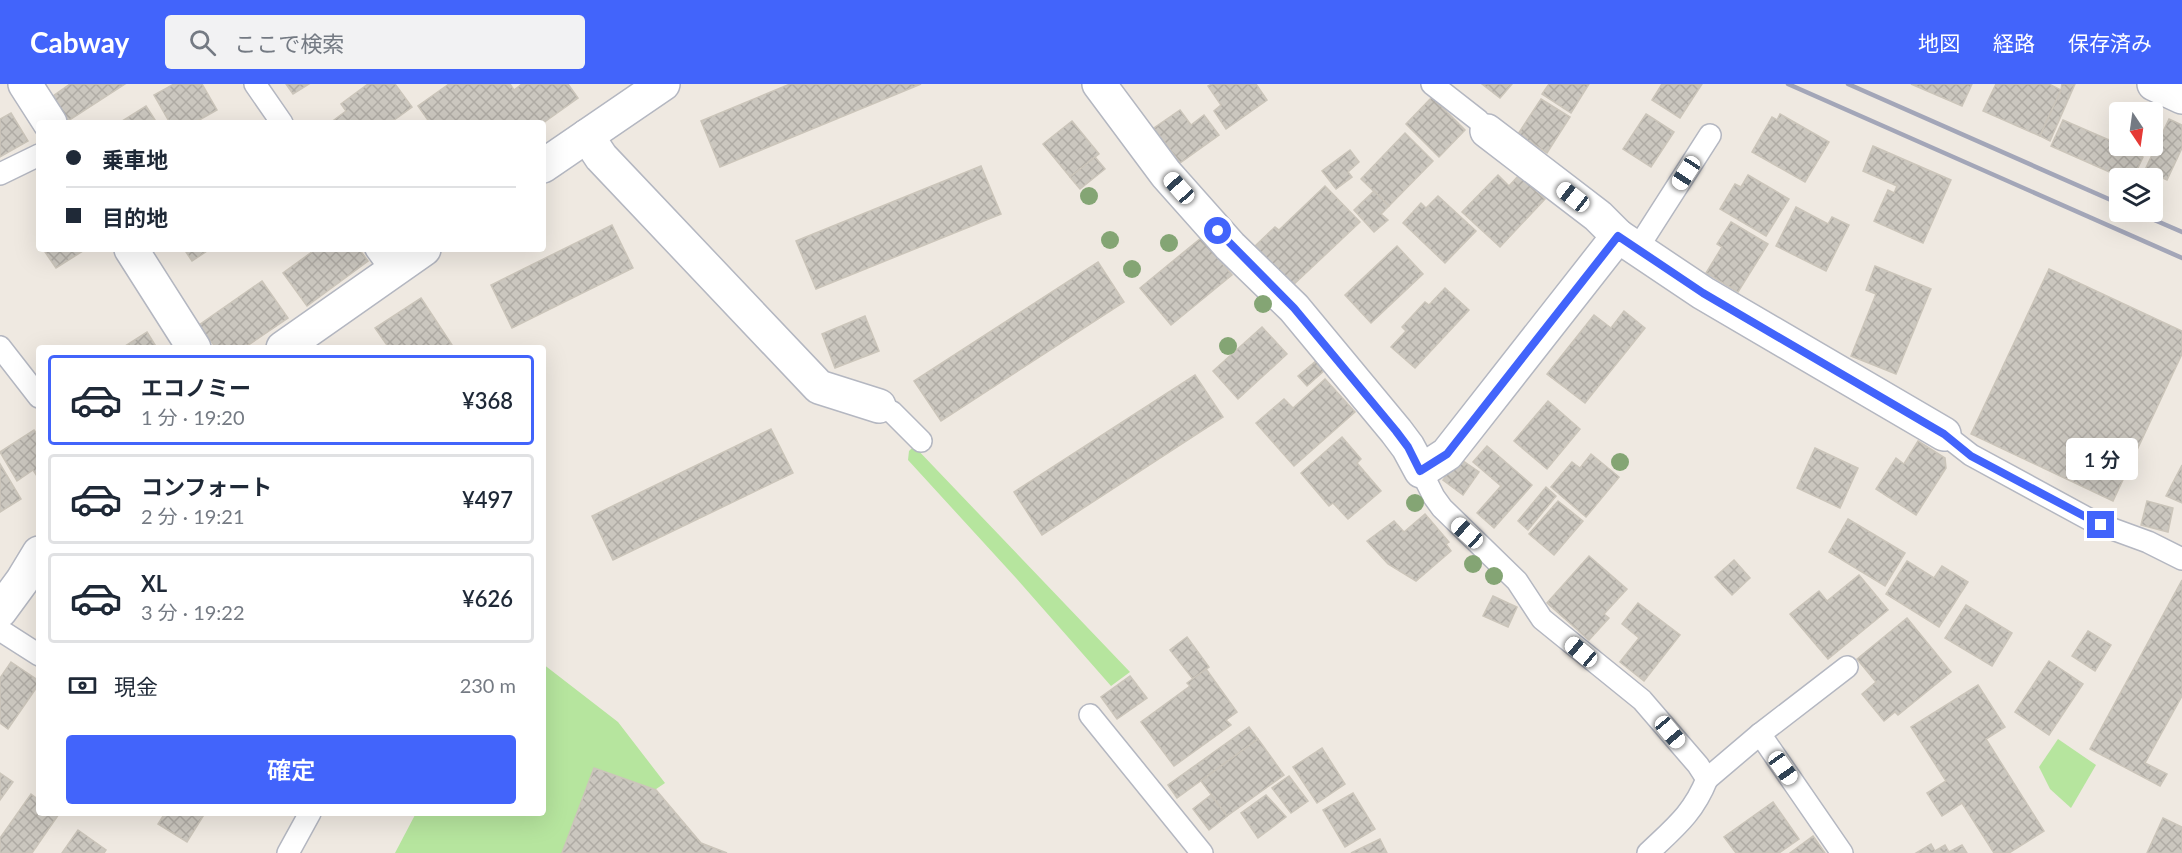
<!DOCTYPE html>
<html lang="ja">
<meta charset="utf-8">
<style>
:root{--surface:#fff;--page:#f2f2f3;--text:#1f2937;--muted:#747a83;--line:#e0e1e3;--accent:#4264fb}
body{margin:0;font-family:Lato,"Noto Sans JP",sans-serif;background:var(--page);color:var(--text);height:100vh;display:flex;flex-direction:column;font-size:22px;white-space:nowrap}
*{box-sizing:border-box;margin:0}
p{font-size:20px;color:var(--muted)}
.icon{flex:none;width:33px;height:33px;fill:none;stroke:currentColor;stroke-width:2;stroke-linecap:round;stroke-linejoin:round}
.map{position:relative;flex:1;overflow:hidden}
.drawer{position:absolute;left:36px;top:261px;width:510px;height:471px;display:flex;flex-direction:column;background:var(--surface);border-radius:6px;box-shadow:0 6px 24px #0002}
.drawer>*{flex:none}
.guide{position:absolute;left:36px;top:36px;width:510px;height:132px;border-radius:6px;box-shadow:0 6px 24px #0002;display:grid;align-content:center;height:132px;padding:0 30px;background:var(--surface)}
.needle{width:39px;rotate:167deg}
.controls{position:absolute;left:2109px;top:18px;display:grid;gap:12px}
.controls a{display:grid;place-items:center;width:54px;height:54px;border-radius:6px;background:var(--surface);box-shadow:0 6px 24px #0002;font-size:30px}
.end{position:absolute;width:27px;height:27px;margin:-14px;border:8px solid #4264fb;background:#fff;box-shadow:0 0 0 3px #fff}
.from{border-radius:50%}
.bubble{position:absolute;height:42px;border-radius:6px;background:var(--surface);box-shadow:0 6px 24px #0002;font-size:20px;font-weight:600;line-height:42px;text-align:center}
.car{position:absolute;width:18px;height:36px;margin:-18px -9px;border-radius:8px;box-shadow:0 0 4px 2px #0007;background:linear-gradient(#fff 24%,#345 0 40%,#fff 0 76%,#345 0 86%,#fff 0)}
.guide b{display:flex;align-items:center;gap:21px;height:57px;font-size:22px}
.guide b+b{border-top:2px solid var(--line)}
.guide i{width:15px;height:15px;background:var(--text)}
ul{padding:10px 0 0;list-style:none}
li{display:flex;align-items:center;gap:18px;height:90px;margin:0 12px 9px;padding:0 18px;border:3px solid var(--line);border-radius:6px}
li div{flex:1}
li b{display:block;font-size:22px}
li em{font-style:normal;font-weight:600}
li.selected{border-color:var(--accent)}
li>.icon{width:54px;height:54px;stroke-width:1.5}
.pay{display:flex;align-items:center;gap:15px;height:66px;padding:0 30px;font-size:22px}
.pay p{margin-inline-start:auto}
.primary-button{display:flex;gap:12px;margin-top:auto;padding:12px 30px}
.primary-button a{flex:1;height:69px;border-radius:6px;background:var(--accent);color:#fff;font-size:24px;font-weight:600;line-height:69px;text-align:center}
header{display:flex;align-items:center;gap:36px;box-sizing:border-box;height:84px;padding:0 30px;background:var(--accent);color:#fff}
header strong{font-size:28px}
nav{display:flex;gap:33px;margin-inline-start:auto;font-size:21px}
.search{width:420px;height:54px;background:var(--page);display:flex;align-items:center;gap:15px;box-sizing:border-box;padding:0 21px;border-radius:6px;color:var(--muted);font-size:22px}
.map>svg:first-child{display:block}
.grass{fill:#b6e59e}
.building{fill:url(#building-cross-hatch);stroke:#cbc5ba;stroke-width:1.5}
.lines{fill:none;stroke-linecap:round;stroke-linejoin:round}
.lane-casing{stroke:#b4b7c1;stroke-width:24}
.street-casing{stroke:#b4b7c1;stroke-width:36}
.secondary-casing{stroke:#b4b7c1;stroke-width:36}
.lane{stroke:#fff;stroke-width:21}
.street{stroke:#fff;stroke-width:33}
.secondary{stroke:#fff;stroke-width:33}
.rail{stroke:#a3a6b8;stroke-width:4.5}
.tree{fill:#84a574}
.route{stroke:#4264fb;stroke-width:8}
</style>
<header>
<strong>Cabway</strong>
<div class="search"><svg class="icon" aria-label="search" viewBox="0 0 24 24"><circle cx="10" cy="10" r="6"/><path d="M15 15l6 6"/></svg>ここで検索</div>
<nav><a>地図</a><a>経路</a><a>保存済み</a></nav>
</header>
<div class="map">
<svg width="2182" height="769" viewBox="0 0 2182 769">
<defs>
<pattern id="building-cross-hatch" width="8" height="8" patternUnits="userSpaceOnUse" patternTransform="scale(1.5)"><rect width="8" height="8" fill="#cbc7bf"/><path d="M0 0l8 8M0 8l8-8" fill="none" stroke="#afaba4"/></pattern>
</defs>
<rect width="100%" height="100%" fill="#efe9e1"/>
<g class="grass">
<path d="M914 362 1130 588 1111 602 1016 494 908 376 909 367Z"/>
<path d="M543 580 618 638 665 699 562 769H395L416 729H543Z"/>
<path d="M2058 655 2096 681 2071 724 2050 705 2039 683Z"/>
</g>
<g class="building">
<path d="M70 0H125L68 37 53 12Z"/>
<path d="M174 0H202L217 26 194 39H170L154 11Z"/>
<path d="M286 0H309L293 10Z"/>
<path d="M368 0H395L412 23 390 39H330L346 27 341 20Z"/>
<path d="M449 0H510L514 6 522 0H568L578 14 543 39H430L418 22Z"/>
<path d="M790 0H921L720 83 701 37Z"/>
<path d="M1212 0H1256L1267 16 1226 45 1214 27 1221 21 1208 2Z"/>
<path d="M1482 0H1512L1500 14Z"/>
<path d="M1549 0H1589L1571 29 1542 10Z"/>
<path d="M1662 0H1702L1680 34 1652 16Z"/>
<path d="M1911 0H1972L1962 22Z"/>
<path d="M1996 0H2049L2061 6 2040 52 1983 27Z"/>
<path d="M2062 0H2075L2050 57 2040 52 2061 6Z"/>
<path d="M1432 13 1465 46 1439 73 1406 40Z"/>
<path d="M1541 15 1570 33 1547 69 1518 50Z"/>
<path d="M146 22 157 39H119Z"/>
<path d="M1180 26 1191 41 1204 31 1219 51 1180 79 1154 44Z"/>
<path d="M11 29 28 57 0 73V35Z"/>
<path d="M1646 30 1674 48 1651 83 1623 65Z"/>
<path d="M1780 30 1829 58 1805 98 1752 68 1772 33 1777 36Z"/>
<path d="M2169 35 2182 41V64L2167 96 2145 86Z"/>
<path d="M2063 36 2109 56 2113 48 2120 51V62H2137L2134 69 2143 73 2133 94H2123L2051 62Z"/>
<path d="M1072 37 1099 70 1070 93 1043 60Z"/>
<path d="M1405 49 1433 77 1389 122 1361 95Z"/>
<path d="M1873 62 1951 96 1923 159 1874 137 1888 106 1894 109 1897 102 1863 87Z"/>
<path d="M1350 66 1359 78 1348 88 1352 93 1336 105 1322 87Z"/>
<path d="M1095 73 1105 85 1080 105 1070 93Z"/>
<path d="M981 82 1001 130 816 205 796 157Z"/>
<path d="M1498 91 1509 102 1519 91 1545 115 1500 163 1462 128Z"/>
<path d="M1748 91 1789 115 1766 152 1720 125 1735 100 1741 103Z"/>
<path d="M1325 102 1360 138 1291 203 1254 163 1275 143 1279 146Z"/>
<path d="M1374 107 1389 122 1381 130 1388 136 1374 148 1354 126Z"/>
<path d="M1438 112 1476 147 1445 179 1403 139 1421 119 1426 124Z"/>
<path d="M1796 123 1828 140 1832 133 1849 141 1826 187 1776 162Z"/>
<path d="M1731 138 1768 160 1738 208 1706 189 1722 163 1717 160Z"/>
<path d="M612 141 633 184 512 244 491 201Z"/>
<path d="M1201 154 1232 191 1171 241 1140 204Z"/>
<path d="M1397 162 1423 190 1371 239 1345 211Z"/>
<path d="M43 165H86L56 184Z"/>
<path d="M184 165H210L192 177Z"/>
<path d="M316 165H359L368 177 307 222 283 189Z"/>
<path d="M1098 178 1124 218 941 337 914 297Z"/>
<path d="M1875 182 1931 205 1896 290 1851 272 1876 210 1866 206Z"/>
<path d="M2049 185 2182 247V270L2113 417 1971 350Z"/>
<path d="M262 197 288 234 244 264H216L199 241Z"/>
<path d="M1445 204 1469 226 1415 284 1391 263 1406 247 1402 243 1425 218 1429 221Z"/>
<path d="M421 214 454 264H389L375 244Z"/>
<path d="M1624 227 1645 244 1585 319 1547 290 1594 231 1611 244Z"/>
<path d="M865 232 879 267 835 284 822 250Z"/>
<path d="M1262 243 1287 270 1238 315 1213 287Z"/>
<path d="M147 248 157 264H122Z"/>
<path d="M1317 276 1325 286 1307 302 1298 292Z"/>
<path d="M1195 291 1223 333 1042 451 1014 408Z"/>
<path d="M1325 295 1355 328 1294 382 1256 339 1284 315 1293 324Z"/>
<path d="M1548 317 1580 345 1547 385 1514 357Z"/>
<path d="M771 345 793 389 613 476 592 432Z"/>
<path d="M34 346 39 353V391L37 392 33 386 17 397 0 368Z"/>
<path d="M1342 353 1361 375 1357 379 1381 407 1348 435 1333 419 1329 422 1301 389Z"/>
<path d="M1918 357 1945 374 1946 384 1916 431 1876 405 1896 374 1904 380Z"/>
<path d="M1487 362 1532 401 1494 444 1477 429 1501 402 1473 378Z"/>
<path d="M1815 364 1858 384 1840 424 1797 404Z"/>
<path d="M1591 370 1619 393 1586 433 1551 403 1572 378 1580 384Z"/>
<path d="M1459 374 1479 388 1463 411 1443 396Z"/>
<path d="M0 380 21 415 0 428Z"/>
<path d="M2182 381V419L2166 412Z"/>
<path d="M1546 403 1556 412 1528 446 1518 437Z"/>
<path d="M1558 417 1583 437 1554 471 1529 450Z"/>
<path d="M2147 417 2173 424 2168 448 2141 441Z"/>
<path d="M1425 430 1449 458 1446 460 1451 467 1416 497 1388 480 1367 457 1394 437 1404 448Z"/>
<path d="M1848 435 1905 469 1885 502 1829 468Z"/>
<path d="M1589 472 1627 505 1604 530 1609 534 1589 556 1547 519Z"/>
<path d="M1734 476 1750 494 1732 511 1715 493Z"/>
<path d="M1907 477 1934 494 1942 482 1968 498 1939 543 1886 510Z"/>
<path d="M1859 491 1888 526 1828 575 1790 530 1819 507 1827 517Z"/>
<path d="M2182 496V612L2145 679 2167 690 2160 702 2090 665Z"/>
<path d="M1493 512 1517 523 1508 543 1483 532Z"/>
<path d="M1638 519 1680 551 1644 597 1620 578 1639 554 1622 540Z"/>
<path d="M1966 521 2012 549 1992 582 1945 554Z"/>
<path d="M1907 534 1951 588 1898 631 1895 628 1884 637 1862 610 1876 598 1857 575Z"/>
<path d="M2088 547 2111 561 2095 587 2072 572Z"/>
<path d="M1187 553 1209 583 1193 595 1170 566Z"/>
<path d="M2049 577 2083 600 2049 651 2015 628Z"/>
<path d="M11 578 39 597V600L8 645 0 639V594Z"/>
<path d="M1206 585 1237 628 1226 636 1231 641 1174 682 1141 638 1190 602 1187 599Z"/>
<path d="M1130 592 1147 614 1117 635 1101 613Z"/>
<path d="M1978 601 2005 643 1986 655 2044 747 2009 769H1994L1962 719 1942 732 1927 709 1946 697 1911 643Z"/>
<path d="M1249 643 1258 655 1177 714 1168 701Z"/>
<path d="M1258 655 1284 691 1227 732 1201 697Z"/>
<path d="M1322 664 1345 700 1317 719 1293 683Z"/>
<path d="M594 684 656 706 701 759 727 769H562Z"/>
<path d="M0 689 13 698 0 716Z"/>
<path d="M1289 692 1308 717 1291 729 1272 704Z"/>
<path d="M1353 709 1375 745 1345 763 1323 726Z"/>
<path d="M31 710 39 716V729L59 730 32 769H0V754Z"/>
<path d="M1211 711 1227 732 1209 746 1193 725Z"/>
<path d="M1266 711 1286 733 1258 754 1241 729Z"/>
<path d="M1773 718 1799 755 1779 769H1736L1724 753Z"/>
<path d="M165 729H205L187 758 158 740Z"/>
<path d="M2163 734 2182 743V769H2147Z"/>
<path d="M78 746 106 766 104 769H62Z"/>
<path d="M1813 752 1825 769H1790Z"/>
<path d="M1380 755 1387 769H1351Z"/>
<path d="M1931 760 1935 767 1945 761 1949 768 1962 761 1967 769H1916Z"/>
</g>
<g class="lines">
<defs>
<g id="lane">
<path d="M255 0 282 39"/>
<path d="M1432 0 1478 36 1487 47"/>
<path d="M0 90 39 71"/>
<path d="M376 165 392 187"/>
<path d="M1637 165 1710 51"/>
<path d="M0 263 39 313"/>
<path d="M879 322 892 328 921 357"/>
<path d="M1944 350 1971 371 2096 439 2148 458 2182 475"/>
<path d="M1421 387 1434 413 1442 424 1517 497 1542 535 1642 616 1698 681 1707 695C1693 730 1674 744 1648 769"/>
<path d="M0 546 39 571"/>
<path d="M1090 631 1202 769"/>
<path d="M1760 650 1842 769"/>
<path d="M1707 695 1760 650 1847 583"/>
<path d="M288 769 310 729"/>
</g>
<g id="street">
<path d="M25 0 50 39"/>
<path d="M1099 0 1166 90 1230 162 1294 224 1396 347 1408 363 1421 387 1447 370 1618 152 1703 209 1944 350"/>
<path d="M1487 47 1598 132 1618 152"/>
<path d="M587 52 601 73 819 303 879 322"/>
<path d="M131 165 194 264"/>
</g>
<g id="secondary">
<path d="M2154 0 2182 13"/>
<path d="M543 82 663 0"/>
<path d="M283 264 424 165"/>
<path d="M0 527 22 497 39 469"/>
</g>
</defs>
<use href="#lane" class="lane-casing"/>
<use href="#street" class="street-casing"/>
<use href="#secondary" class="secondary-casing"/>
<use href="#lane" class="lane"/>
<use href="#street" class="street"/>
<use href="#secondary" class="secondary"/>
<g class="rail">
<path d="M1788 0 2182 174"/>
<path d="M1848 0 2120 120"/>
<path d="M2136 128 2182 148"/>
</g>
</g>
<g class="tree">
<circle cx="1089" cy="112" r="9"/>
<circle cx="1110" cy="156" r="9"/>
<circle cx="1169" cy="159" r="9"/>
<circle cx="1132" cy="185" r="9"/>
<circle cx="1263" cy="220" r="9"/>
<circle cx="1228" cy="262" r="9"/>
<circle cx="1620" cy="378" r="9"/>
<circle cx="1415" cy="419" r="9"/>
<circle cx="1473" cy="480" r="9"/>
<circle cx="1494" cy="492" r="9"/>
</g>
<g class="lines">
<path class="route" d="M1218 147 1294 224 1396 347 1408 363 1420 387 1447 370 1618 152 1703 209 1944 350 1971 372 2101 441"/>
</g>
</svg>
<div class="controls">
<a><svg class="needle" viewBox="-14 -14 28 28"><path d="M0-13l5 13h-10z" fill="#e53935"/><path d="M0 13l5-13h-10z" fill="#747a83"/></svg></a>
<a><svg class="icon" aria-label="layers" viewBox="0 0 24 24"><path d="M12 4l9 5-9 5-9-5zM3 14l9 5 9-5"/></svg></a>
</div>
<i class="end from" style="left:1218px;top:147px"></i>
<i class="end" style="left:2101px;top:441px"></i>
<div class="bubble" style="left:2066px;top:354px;width:72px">1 分</div>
<i class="car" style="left:1686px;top:89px;rotate:213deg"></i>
<i class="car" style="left:1179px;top:104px;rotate:318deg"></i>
<i class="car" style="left:1573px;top:113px;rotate:308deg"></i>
<i class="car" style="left:1467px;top:449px;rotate:312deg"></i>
<i class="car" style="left:1581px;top:568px;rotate:310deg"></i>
<i class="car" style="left:1670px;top:648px;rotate:140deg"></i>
<i class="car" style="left:1783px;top:684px;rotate:145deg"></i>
<div class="guide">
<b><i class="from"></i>乗車地</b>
<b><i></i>目的地</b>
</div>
<section class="drawer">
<ul>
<li class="selected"><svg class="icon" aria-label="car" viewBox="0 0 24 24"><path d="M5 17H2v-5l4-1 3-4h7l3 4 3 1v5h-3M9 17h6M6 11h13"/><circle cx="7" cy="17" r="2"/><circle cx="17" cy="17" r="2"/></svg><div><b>エコノミー</b><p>1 分 · 19:20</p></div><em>¥368</em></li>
<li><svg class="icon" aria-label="car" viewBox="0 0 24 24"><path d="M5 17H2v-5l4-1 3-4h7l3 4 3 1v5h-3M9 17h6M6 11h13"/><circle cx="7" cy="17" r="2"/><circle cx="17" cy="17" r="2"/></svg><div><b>コンフォート</b><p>2 分 · 19:21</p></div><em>¥497</em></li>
<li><svg class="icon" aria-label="car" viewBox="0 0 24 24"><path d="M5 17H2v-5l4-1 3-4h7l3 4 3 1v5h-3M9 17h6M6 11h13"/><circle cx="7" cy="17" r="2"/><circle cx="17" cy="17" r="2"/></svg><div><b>XL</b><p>3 分 · 19:22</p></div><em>¥626</em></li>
</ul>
<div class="pay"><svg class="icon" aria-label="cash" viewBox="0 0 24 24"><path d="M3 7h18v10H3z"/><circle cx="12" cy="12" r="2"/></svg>現金<p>230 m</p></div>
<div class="primary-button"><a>確定</a></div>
</section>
</div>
